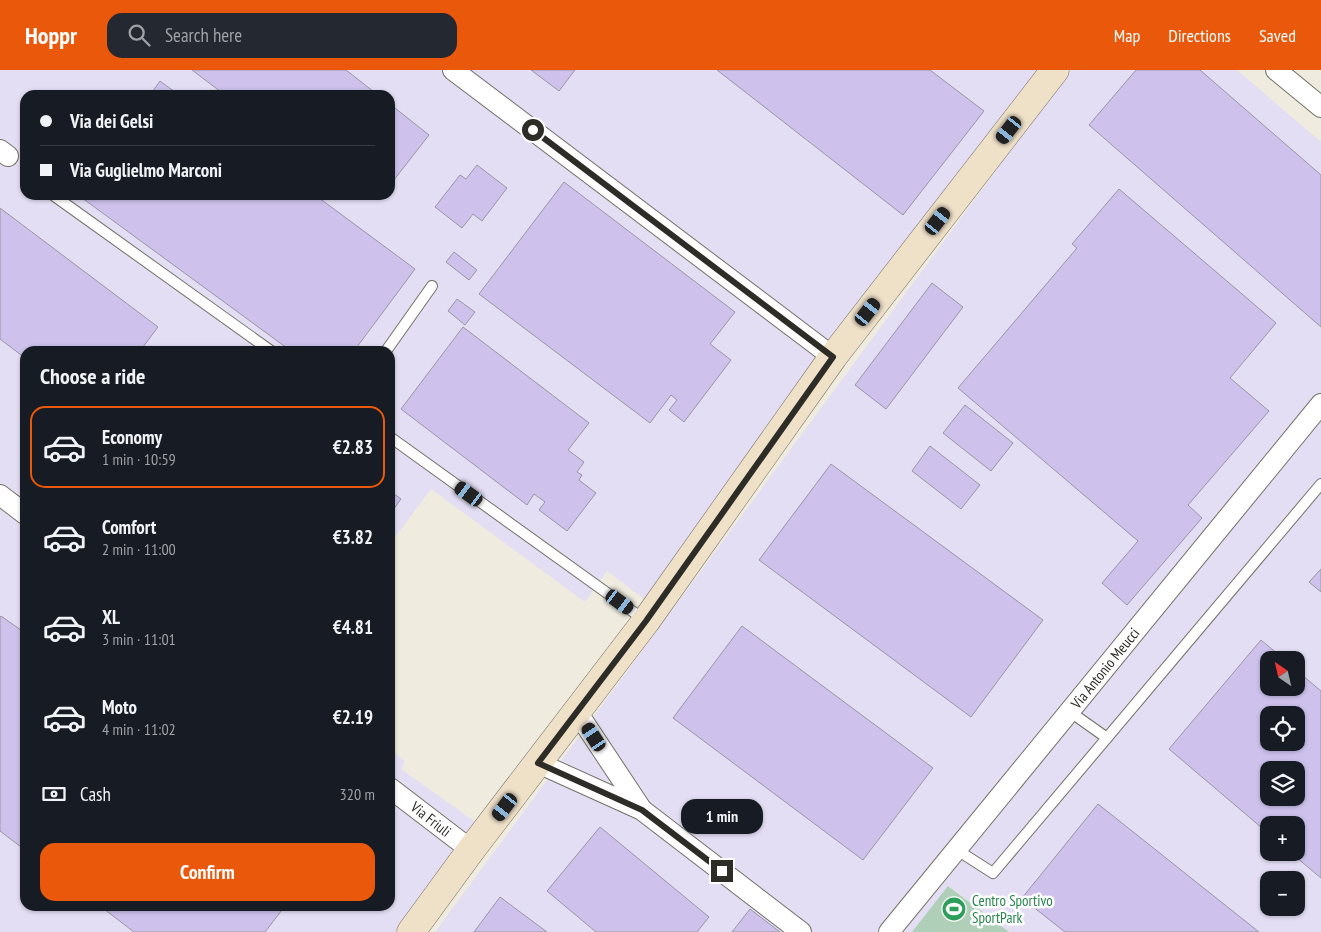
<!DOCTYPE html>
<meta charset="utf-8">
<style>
:root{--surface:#171b24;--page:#242831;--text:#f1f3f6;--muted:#9ea1a6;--line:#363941;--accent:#ea580c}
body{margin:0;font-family:"PT Sans Narrow",sans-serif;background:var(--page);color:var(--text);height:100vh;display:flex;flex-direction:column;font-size:19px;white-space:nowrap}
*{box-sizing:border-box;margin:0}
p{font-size:16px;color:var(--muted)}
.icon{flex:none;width:28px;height:28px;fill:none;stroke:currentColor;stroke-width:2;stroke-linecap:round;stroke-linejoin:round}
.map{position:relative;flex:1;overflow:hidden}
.panel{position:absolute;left:20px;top:276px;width:375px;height:565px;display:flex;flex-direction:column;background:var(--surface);border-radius:15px;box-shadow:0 1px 4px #0004}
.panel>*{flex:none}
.guide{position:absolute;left:20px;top:20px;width:375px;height:110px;border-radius:15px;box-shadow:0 1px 4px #0004;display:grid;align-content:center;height:110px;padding:0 20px;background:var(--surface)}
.needle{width:32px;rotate:326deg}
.buttons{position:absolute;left:1260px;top:581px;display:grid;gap:10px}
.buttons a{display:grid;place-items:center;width:45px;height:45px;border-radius:10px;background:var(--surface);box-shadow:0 1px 4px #0004;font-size:25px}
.end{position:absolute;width:22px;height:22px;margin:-11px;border:6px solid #2d2c27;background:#fff;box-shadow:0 0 0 2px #fff}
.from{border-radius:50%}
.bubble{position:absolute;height:35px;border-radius:15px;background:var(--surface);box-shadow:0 1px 4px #0004;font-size:16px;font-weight:700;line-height:35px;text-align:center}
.car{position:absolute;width:15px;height:30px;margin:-15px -8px;border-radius:6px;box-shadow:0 0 4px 1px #0007;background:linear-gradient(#222 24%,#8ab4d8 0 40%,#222 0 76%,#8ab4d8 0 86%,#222 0)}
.guide b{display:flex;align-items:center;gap:18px;height:48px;font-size:19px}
.guide b+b{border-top:1px solid var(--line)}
.guide i{width:12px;height:12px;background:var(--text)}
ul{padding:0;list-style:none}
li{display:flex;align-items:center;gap:15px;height:82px;margin:0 10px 8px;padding:0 10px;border:2px solid transparent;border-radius:15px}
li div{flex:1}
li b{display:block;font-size:19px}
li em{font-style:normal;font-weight:700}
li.on{border-color:var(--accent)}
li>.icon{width:45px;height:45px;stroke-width:1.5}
h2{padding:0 20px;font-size:22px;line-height:60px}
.pay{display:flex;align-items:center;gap:12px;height:55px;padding:0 20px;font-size:19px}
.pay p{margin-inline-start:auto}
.button{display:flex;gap:10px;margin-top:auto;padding:10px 20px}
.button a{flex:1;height:58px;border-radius:15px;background:var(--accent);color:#fff;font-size:20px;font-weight:700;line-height:58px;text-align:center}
header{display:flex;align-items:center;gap:30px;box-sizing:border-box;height:70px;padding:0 25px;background:var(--accent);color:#fff}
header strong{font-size:24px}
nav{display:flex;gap:28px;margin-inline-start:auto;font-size:18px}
.search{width:350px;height:45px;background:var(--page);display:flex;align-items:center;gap:12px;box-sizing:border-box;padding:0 18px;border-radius:15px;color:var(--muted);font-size:19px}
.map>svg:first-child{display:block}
.industrial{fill:#e4def4;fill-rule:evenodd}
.green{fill:#afcfb9}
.building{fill:#cec2ed;stroke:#9996a2;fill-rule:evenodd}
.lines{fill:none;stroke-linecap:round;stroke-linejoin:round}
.lane-casing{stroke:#747166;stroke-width:12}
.street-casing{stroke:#747166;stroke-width:22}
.secondary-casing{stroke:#747166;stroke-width:29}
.lane{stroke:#fff;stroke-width:10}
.street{stroke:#fff;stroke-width:20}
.secondary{stroke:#efe0c8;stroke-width:28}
.route{stroke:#2d2c27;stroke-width:6}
.labels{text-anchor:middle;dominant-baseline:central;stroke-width:5;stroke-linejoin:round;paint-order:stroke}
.street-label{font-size:15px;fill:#2d2c27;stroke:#fff}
.leisure-label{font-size:15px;fill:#27864d;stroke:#fff;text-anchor:start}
</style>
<header>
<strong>Hoppr</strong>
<div class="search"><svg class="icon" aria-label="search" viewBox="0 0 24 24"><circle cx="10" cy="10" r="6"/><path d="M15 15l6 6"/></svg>Search here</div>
<nav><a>Map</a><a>Directions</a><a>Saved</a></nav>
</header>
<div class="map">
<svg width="1321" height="862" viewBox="0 0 1321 862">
<rect width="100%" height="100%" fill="#efecdf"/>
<g class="industrial">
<path d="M0 0H1037L791 324 644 529 607 501 585 532 431 419 390 474V281H25V836H390V679L405 691 401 699 481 756 403 862H0ZM25 25H390V125H25Z"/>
<path d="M1070 0H1237L1321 72V862H1009L949 816 912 862H435ZM1269 590H1296V618H1269ZM1269 645H1296V672H1269ZM1269 700H1296V728H1269ZM1269 755H1296V782H1269ZM1269 810H1296V838H1269Z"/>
</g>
<path class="green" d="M948 816 1009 862H912Z"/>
<g class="building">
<path d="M192 0H346L378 25H225Z"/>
<path d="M531 0H575L559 21Z"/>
<path d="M717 0H930L984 41 903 145Z"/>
<path d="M1136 0H1200L1321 105V257L1089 55Z"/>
<path d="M160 11 179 25H150Z"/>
<path d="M390 34 429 65 390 115Z"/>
<path d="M477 95 507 118 482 151 473 144 462 158 435 137 460 105 466 109Z"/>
<path d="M564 112 735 242 710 274 731 290 684 352 669 340 677 330 671 325 650 353 479 224Z"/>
<path d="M1119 119 1276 253 1230 308 1269 341 1188 435 1202 448 1127 535 1102 513 1138 471 958 318 1077 178 1072 174Z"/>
<path d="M78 125H315L415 199 354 281H291Z"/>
<path d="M0 138 158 257 140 281H25V288L0 269Z"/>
<path d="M454 182 477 200 469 210 446 192Z"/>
<path d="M932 213 963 237 886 339 855 315Z"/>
<path d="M457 229 475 242 465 255 448 241Z"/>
<path d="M463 257 589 353 568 380 584 392 577 402 582 405 579 410 596 423 567 461 539 440 545 432 534 424 527 435 401 339Z"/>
<path d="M965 335 1013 373 991 401 943 363Z"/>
<path d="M930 376 980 415 961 439 912 401Z"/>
<path d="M831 394 1043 550 971 647 759 490Z"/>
<path d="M390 421 401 429 390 444Z"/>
<path d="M1321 499V522L1309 512Z"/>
<path d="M1 546 25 563V780L0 761V547Z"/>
<path d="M742 556 933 698 863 790 673 648Z"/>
<path d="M1261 570 1285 590H1269V618H1296V600L1321 621V808L1290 782H1296V755H1269V764L1169 679ZM1269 645H1296V672H1269ZM1269 700H1296V728H1269Z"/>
<path d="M1098 734 1259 862H1065L1022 828Z"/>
<path d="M600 757 709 847 697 862H596L547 821Z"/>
<path d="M500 827 547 862H474Z"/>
<path d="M100 836H285L265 862H134Z"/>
<path d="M750 839 780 862H732Z"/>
</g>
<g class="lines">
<defs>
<g id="lane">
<path d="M53 125 271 281"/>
<path d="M386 281 432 216"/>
<path d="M390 367 646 551"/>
<path d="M1069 641 1107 668"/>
<path d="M957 780 993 803 1321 414"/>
</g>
<g id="street">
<path d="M453 0 833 287"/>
<path d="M1276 0 1321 37"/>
<path d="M0 80 8 86"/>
<path d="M0 425 25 444"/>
<path d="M577 642 642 740"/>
<path d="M538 693 642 740 801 862"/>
<path d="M390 718 471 780"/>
<path d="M889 862 1321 334"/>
</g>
<path id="secondary" d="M411 862 471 780 646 551 833 287 1055 0"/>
</defs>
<use href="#lane" class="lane-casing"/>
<use href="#street" class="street-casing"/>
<use href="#secondary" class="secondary-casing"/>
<use href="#lane" class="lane"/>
<use href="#street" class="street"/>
<use href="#secondary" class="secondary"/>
</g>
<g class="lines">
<path class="route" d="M533 60 833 287 646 551 538 693 642 740 722 801"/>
</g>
<defs>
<symbol id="stadium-disc" viewBox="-11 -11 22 22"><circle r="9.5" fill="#2e9e5b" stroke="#fff"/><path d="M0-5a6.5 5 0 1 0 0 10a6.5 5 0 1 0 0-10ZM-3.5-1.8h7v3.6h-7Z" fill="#fff"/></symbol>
</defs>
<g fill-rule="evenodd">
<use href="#stadium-disc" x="940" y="825" width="28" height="28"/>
</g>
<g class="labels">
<g class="street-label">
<text transform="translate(1105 598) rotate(-51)">Via Antonio Meucci</text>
<text transform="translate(431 749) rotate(38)">Via Friuli</text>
</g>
<g class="leisure-label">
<text x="972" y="830">Centro Sportivo<tspan x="972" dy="17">SportPark</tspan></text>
</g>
</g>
</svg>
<div class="buttons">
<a><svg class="needle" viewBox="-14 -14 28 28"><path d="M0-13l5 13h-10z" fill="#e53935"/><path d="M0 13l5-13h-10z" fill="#9ea1a6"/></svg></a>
<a><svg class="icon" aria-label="locate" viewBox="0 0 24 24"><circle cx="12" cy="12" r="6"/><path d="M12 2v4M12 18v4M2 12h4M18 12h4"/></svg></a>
<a><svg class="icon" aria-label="layers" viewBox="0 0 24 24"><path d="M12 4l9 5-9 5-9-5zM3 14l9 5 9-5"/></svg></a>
<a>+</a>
<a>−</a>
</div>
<i class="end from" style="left:533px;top:60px"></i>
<i class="end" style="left:722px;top:801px"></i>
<div class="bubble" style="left:681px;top:729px;width:82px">1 min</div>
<i class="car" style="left:1009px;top:60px;rotate:218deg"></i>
<i class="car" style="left:938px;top:151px;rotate:38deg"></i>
<i class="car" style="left:868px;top:242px;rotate:38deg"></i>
<i class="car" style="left:469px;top:424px;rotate:306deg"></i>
<i class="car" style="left:620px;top:532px;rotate:126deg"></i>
<i class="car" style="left:594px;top:667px;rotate:327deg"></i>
<i class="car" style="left:505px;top:737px;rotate:217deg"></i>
<div class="guide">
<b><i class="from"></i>Via dei Gelsi</b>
<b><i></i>Via Guglielmo Marconi</b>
</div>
<section class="panel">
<h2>Choose a ride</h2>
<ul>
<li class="on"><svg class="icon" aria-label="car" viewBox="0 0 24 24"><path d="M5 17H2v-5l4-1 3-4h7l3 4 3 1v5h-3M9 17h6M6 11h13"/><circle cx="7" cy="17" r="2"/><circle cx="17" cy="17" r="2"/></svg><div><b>Economy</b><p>1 min · 10:59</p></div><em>€2.83</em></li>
<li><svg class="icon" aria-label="car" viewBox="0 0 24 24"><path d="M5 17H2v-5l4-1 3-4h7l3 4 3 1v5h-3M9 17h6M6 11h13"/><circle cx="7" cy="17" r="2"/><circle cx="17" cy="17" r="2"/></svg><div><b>Comfort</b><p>2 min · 11:00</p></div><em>€3.82</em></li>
<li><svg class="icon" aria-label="car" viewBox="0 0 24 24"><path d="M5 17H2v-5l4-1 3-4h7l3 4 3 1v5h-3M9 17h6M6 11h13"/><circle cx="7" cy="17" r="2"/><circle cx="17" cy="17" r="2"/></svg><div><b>XL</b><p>3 min · 11:01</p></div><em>€4.81</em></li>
<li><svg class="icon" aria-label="car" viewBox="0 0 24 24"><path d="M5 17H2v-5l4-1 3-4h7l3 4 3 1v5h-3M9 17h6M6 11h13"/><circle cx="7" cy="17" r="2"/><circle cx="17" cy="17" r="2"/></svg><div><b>Moto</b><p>4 min · 11:02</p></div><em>€2.19</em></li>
</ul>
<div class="pay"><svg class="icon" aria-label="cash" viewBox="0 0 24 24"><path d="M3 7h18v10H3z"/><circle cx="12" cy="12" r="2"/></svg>Cash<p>320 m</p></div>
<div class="button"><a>Confirm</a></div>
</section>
</div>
